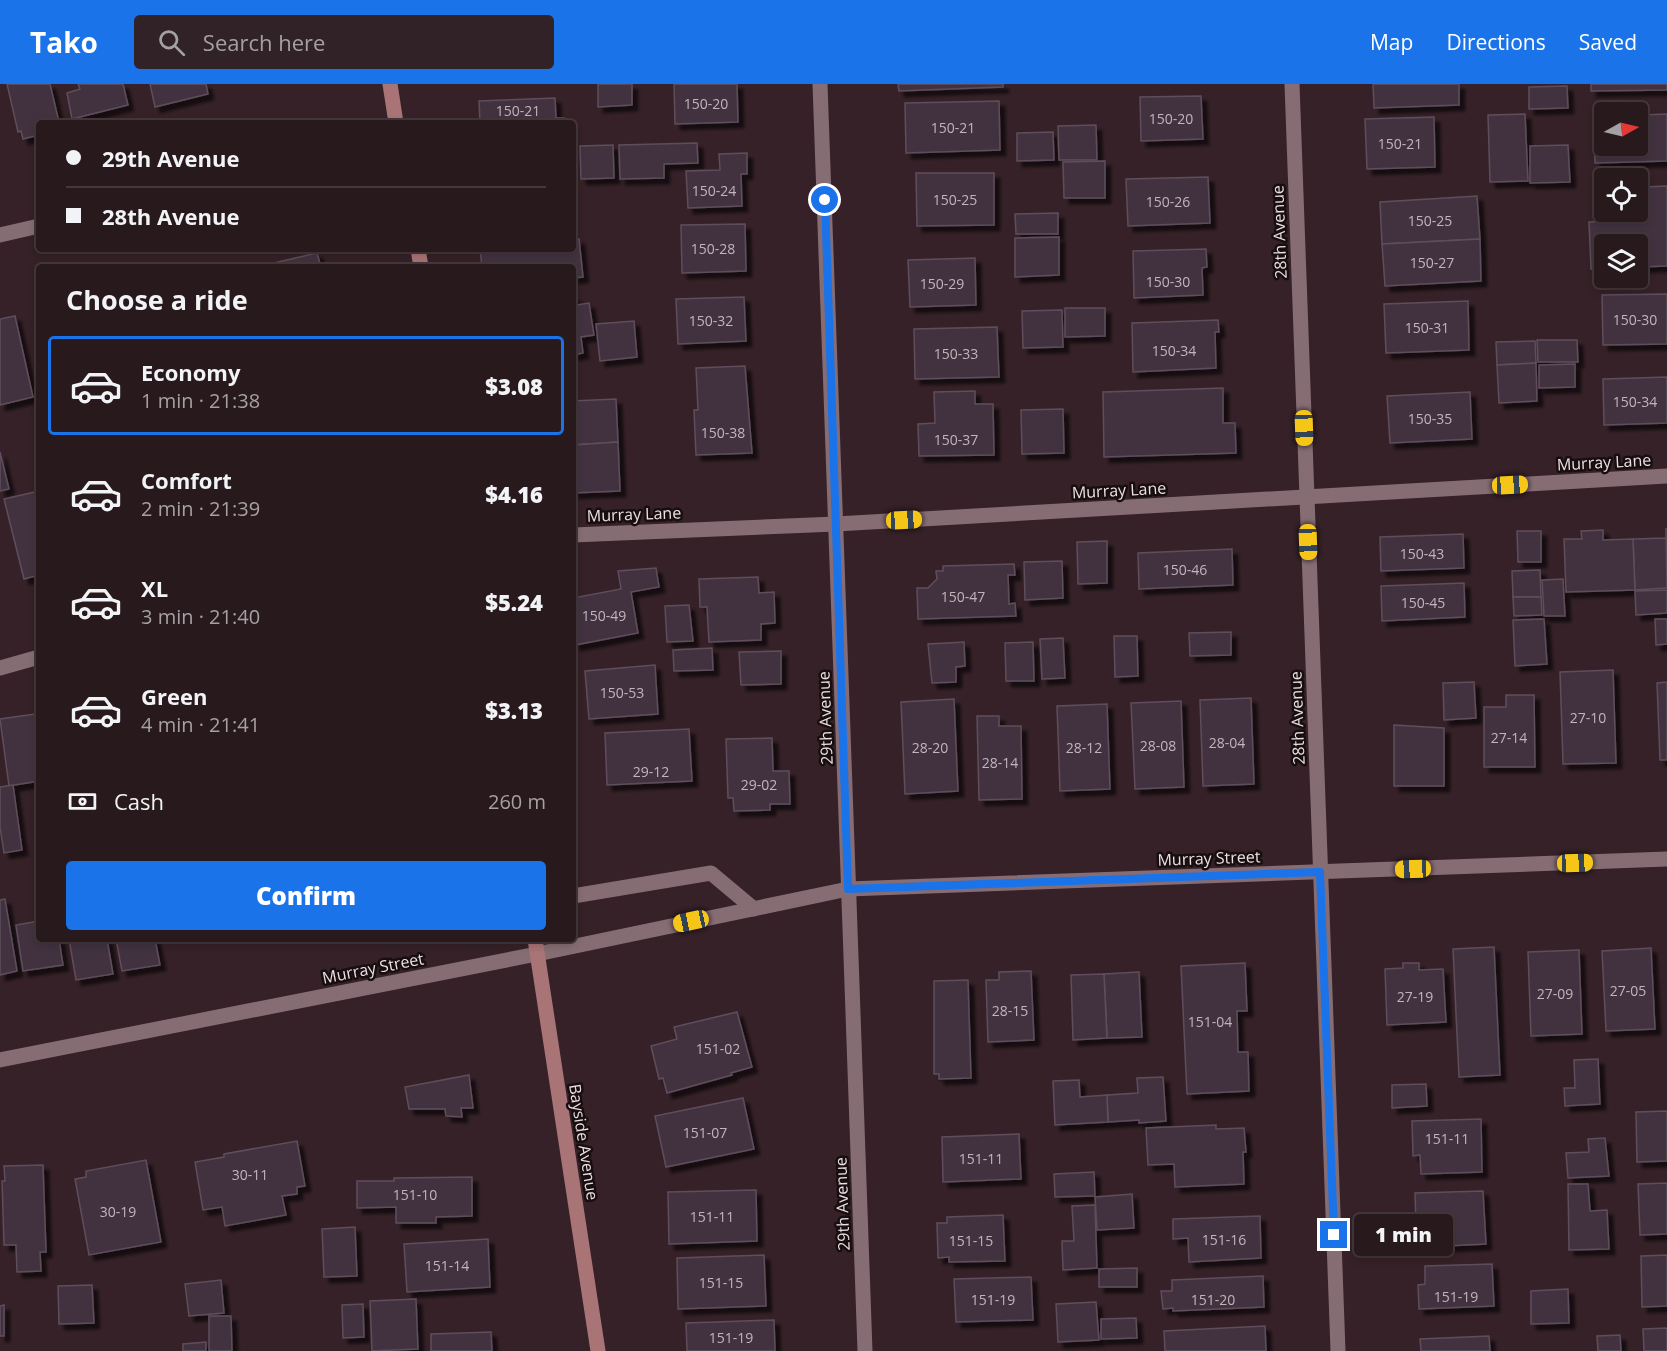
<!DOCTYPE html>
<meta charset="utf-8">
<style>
:root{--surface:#28191d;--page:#302226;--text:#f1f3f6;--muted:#a5a0a4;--line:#44383b;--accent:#1a73e8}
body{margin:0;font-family:"Open Sans",sans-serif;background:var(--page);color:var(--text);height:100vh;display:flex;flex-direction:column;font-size:22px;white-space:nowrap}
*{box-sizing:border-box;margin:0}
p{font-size:20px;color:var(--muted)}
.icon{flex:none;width:33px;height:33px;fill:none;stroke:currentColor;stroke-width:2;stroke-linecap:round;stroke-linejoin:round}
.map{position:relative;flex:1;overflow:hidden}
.details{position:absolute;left:36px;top:180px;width:540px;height:678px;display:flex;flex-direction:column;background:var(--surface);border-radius:6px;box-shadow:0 3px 9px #0003,0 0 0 2px var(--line)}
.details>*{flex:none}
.banner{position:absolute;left:36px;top:36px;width:540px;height:132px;border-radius:6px;box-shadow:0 3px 9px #0003,0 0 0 2px var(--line);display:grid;align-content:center;height:132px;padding:0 30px;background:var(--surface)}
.needle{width:39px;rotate:82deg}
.tools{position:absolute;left:1594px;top:18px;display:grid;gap:12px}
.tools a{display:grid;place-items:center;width:54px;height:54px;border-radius:6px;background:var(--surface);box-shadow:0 3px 9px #0003,0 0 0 2px var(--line);font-size:30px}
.end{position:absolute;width:27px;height:27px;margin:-14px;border:8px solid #1a73e8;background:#fff;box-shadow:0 0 0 3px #fff}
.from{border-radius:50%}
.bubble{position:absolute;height:42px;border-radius:6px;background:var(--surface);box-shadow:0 3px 9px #0003,0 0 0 2px var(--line);font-size:20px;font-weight:800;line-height:42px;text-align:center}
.car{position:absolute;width:18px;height:36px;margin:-18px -9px;border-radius:8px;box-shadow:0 0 4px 2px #0007;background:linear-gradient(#f5c518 24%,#345 0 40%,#f5c518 0 76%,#345 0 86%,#f5c518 0)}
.banner b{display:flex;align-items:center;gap:21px;height:57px;font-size:22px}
.banner b+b{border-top:2px solid var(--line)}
.banner i{width:15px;height:15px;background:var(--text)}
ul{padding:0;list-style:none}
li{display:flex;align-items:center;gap:18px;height:99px;margin:0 12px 9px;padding:0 18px;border:3px solid transparent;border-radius:6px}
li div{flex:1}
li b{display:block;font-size:22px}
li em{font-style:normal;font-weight:800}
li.current{border-color:var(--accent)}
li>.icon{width:54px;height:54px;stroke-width:1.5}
h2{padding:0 30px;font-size:27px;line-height:72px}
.pay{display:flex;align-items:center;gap:15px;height:66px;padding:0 30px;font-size:22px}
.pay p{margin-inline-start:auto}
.action{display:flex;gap:12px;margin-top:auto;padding:12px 30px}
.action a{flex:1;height:69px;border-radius:6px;background:var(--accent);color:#fff;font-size:24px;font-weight:800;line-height:69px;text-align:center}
header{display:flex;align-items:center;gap:36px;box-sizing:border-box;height:84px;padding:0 30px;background:var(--accent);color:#fff}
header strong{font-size:28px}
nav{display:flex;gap:33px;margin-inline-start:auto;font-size:21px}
.search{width:420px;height:54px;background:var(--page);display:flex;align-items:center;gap:15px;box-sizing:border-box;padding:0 21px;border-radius:6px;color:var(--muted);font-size:22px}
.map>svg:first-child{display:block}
.building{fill:#433340;stroke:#5f4d5b;stroke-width:1.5;filter:url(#shadow)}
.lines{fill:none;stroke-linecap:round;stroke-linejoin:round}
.street{stroke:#866d74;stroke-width:15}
.secondary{stroke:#a87476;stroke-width:15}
.route{stroke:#1a73e8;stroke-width:8}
.labels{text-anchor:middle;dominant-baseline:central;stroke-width:5;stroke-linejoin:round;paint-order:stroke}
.number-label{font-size:14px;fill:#c2b4ba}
.street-label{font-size:16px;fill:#eddfe3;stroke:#170e10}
</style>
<header>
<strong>Tako</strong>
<div class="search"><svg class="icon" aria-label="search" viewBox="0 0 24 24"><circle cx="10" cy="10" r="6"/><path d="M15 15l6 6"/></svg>Search here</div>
<nav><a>Map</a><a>Directions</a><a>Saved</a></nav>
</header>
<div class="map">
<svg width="1667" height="1267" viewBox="0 0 1667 1267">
<defs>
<filter id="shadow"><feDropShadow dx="5.5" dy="5.5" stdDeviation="1.5" flood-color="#0009"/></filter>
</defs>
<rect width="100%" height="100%" fill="#352127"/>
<g class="building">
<path d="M7 0H50L59 38 39 39V51L23 55 21 47 18 48Z"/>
<path d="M78 0H123L128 21 72 35 67 9 80 5Z"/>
<path d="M150 0H206L208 10 155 23Z"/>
<path d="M598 0H632V21L598 23Z"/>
<path d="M674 0H737L738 38 675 40Z"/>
<path d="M898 0H1003V3L899 7Z"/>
<path d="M1373 0H1459V21L1374 24Z"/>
<path d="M1591 0H1667V6L1591 7Z"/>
<path d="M1567 2 1568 24 1529 25V3Z"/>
<path d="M1201 12 1203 55 1141 57 1140 13Z"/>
<path d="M555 14 556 34H564V39H480L479 17Z"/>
<path d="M999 17 1000 66 906 69 905 19Z"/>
<path d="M1525 30 1528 97 1490 98 1488 31Z"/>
<path d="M1667 30V77L1595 79 1593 32H1605V62H1638V31Z"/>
<path d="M1434 33 1435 83 1367 85 1365 35Z"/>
<path d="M1096 41 1097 76H1059L1058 42Z"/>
<path d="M1053 48 1054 76 1017 77V49Z"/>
<path d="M697 59 698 79 664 80V94L620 95 619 61Z"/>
<path d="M613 61 614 94 581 95 580 62Z"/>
<path d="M1568 61 1570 98 1530 99V62Z"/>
<path d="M747 69V90H741L742 122 688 124 686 87 720 86 719 70Z"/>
<path d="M1105 77V114H1064L1063 78Z"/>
<path d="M916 89H994V141L917 142Z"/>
<path d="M1208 93 1210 139 1128 142 1126 95Z"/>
<path d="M1667 102V182L1638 183V160H1605V185H1591L1589 138 1646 135 1644 103Z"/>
<path d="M1477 112 1480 155 1382 160 1380 118Z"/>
<path d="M1058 129V150H1016L1015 130Z"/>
<path d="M745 140 746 187 682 189 681 141Z"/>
<path d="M1059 153V191L1015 193V154Z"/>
<path d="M579 155 583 193 573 194V183H482L480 165H573V156Z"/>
<path d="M1480 155 1481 197 1385 202 1382 160Z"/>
<path d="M1206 165 1207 183 1202 184 1203 211 1134 214 1133 167Z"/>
<path d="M317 169 321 183H265V181Z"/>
<path d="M975 174 976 221 910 223 908 176Z"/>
<path d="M1667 210V260L1603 261 1602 211Z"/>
<path d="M575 212 577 221 589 219 594 251 581 253 583 269 573 271V213Z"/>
<path d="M744 213 746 257 678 260 676 215Z"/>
<path d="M1468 217 1469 266 1386 269 1384 220Z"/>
<path d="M1065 224H1105V252L1065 253Z"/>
<path d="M1062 226 1063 263 1023 264 1022 227Z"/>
<path d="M15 232 33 313 0 321V235Z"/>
<path d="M1218 236 1219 248H1215L1216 284 1133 288 1132 239Z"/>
<path d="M634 237 637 273 600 277 596 240Z"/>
<path d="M997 243 999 293 915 295 914 245Z"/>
<path d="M1537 256H1577L1578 278H1538Z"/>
<path d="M1535 257 1536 279 1497 281 1496 258Z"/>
<path d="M1536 279 1537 317 1499 319 1497 281Z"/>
<path d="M1575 280V303L1539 304V281Z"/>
<path d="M745 282 752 369 696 371 694 326H698L696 284Z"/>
<path d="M1667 293V339L1604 341 1603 295Z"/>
<path d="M1223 304V339H1235L1236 369 1104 373 1103 308Z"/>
<path d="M975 307V320H993L994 371 919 372 918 340 935 339 934 308Z"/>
<path d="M1470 308 1472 355 1390 359 1387 312Z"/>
<path d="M616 315 618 358 573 361V317Z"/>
<path d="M1063 325 1064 369 1022 370 1021 326Z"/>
<path d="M618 358 620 407 573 409V361Z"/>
<path d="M0 368 9 405 0 407Z"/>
<path d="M39 407V491L24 495 4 415Z"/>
<path d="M1666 444 1667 504 1635 506 1633 455 1666 454Z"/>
<path d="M1603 446V456L1633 455 1635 506 1566 508 1564 455H1582L1581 447Z"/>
<path d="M1517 447H1541V478H1518Z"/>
<path d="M1463 450 1464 484 1381 487 1380 453Z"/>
<path d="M1107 457V499L1078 500 1077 458Z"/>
<path d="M1232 465 1233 501 1139 505 1138 469Z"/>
<path d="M1062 477 1063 514 1025 516 1024 478Z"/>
<path d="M1014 480 1015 491H1008L1009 520 1015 519 1016 532 918 535 917 504H928L937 495 936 487H943V482Z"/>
<path d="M656 484 659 503 631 508 638 549 575 561 573 550V514L621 505 618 487Z"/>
<path d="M1540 486 1541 513H1513L1512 487Z"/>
<path d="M758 493 759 509 774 508 775 539 761 540V556L709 558 707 523H700L699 495Z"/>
<path d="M1563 495 1565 532H1544L1542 496Z"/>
<path d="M1464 499 1465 533 1382 537 1381 502Z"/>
<path d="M1667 506V529L1636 531 1635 507Z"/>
<path d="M1513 513H1541L1542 531 1514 532Z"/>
<path d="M689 521 693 557 667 558 665 522Z"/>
<path d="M1544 535 1547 580 1515 582 1513 536Z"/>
<path d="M1655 535H1667V560L1656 561Z"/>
<path d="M1231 548V571L1190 572 1189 549Z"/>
<path d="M1114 552H1137L1138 592 1115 593Z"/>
<path d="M1063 554 1065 594 1042 595 1040 555Z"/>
<path d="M964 558 965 582 956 583V598L932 599 928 560Z"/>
<path d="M1033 558 1034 597H1006L1005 559Z"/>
<path d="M712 564 713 586 674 587 673 566Z"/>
<path d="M781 567V600L741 601 739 568Z"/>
<path d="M655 581 658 630 589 635 585 587Z"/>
<path d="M1613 586 1616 679 1563 680 1560 588Z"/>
<path d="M1474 598 1476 634 1444 636 1443 599Z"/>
<path d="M1667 598V676H1660L1657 599Z"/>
<path d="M1506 611H1534L1535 683H1484V623H1506Z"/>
<path d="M1251 614 1254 700 1203 702 1200 616Z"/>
<path d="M954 615 958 707 905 710 901 618Z"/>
<path d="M1181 617 1184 703 1135 705 1131 619Z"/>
<path d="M1107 620 1110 705 1060 707 1057 622Z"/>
<path d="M35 630 39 657V697L9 702 0 635Z"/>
<path d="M977 632H999V642H1021L1022 715 979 716Z"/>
<path d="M1394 641 1444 644V702H1394Z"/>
<path d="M689 645 692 697 607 701 605 649Z"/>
<path d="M772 654 773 687H789L790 720H770V726L734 727 733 714H728L726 655Z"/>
<path d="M13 701 22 766 4 769 0 743V703Z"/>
<path d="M5 815 17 887 0 891V816Z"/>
<path d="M39 837V855H59L63 881 23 887 16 841Z"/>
<path d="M69 855H107L113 890 76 896Z"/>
<path d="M116 855H155L160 881 122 887Z"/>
<path d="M1494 863 1500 991 1459 993 1453 865Z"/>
<path d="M1651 864 1655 945 1606 947 1602 867Z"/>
<path d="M1579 866 1582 950 1531 952 1528 868Z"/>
<path d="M1245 879 1247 927H1237L1238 968H1248L1249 1007 1187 1010 1181 882Z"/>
<path d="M1403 879H1419V886L1443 885 1446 938 1387 941 1385 885 1403 884Z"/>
<path d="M1031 887 1034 956 988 958 986 896H999V888Z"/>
<path d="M1139 888 1142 953 1107 954 1104 890Z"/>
<path d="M1104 890 1107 954 1073 956 1071 891Z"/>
<path d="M968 896 971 994 939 995V990H934V897Z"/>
<path d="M737 928 752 983 731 989 732 991 667 1009 663 994 659 995 651 962 677 955 674 943Z"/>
<path d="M1598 975 1600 1020 1565 1022 1564 1004H1575L1574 976Z"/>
<path d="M469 991 473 1024H461L462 1033 446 1032 445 1025H409L405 1003Z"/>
<path d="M1163 993 1166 1037 1139 1039V1036L1108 1038 1107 1011 1138 1009 1137 994Z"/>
<path d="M1079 996 1080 1013 1107 1011 1108 1038 1055 1041 1053 997Z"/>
<path d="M1426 1000 1427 1022 1392 1024V1001Z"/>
<path d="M743 1014 754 1065 666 1083 655 1032Z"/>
<path d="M1667 1027V1077L1637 1078 1636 1028Z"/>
<path d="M1481 1035 1482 1088 1421 1090 1420 1071 1413 1072 1412 1037Z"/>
<path d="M1216 1041V1045L1244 1044 1246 1068H1243L1244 1100 1175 1103 1174 1080 1148 1081 1146 1044Z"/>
<path d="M1019 1050 1021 1095 943 1098 942 1053Z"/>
<path d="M1605 1054 1609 1092 1568 1094 1566 1069 1589 1068 1588 1055Z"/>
<path d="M297 1057 305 1102 297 1103V1110L282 1112 286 1131 225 1142 222 1123 203 1126 195 1078 224 1073V1070Z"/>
<path d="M146 1076 161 1158 89 1171 75 1095 86 1093V1087Z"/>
<path d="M43 1081 46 1168H40L41 1187 17 1188 16 1161H4L2 1097H5L4 1082Z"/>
<path d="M1094 1088 1095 1112 1055 1113 1054 1090Z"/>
<path d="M472 1093V1132L436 1133V1139H396V1123L357 1124V1097H394V1094Z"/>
<path d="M1667 1099V1150L1640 1151 1638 1100Z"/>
<path d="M1568 1100H1588L1590 1127 1607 1126 1609 1165 1569 1166Z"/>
<path d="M756 1106 757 1157 669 1160 668 1108Z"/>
<path d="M1483 1107 1486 1160 1425 1163 1424 1144H1416L1415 1109Z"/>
<path d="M1132 1110 1134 1144 1097 1146 1095 1113Z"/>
<path d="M1095 1121 1097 1184 1063 1186 1062 1157H1074L1072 1122Z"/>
<path d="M1003 1131 1005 1177 949 1178V1173L938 1174 937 1139H947V1133Z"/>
<path d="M1260 1132 1261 1174 1189 1178 1188 1154 1173 1155V1135Z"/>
<path d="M355 1143 357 1192 324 1193 322 1145Z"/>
<path d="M488 1155 490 1203 407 1208 404 1160Z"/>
<path d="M764 1171 766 1222 678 1225 677 1174Z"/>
<path d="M1667 1171V1222L1642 1223 1641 1172Z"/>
<path d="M1492 1180 1494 1222 1419 1225 1418 1201 1425 1200V1182Z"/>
<path d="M1137 1184V1203H1099V1185Z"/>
<path d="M1263 1192 1264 1223 1173 1227V1224L1163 1225 1161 1207H1172V1196Z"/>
<path d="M1031 1193 1033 1236 956 1238 954 1195Z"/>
<path d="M221 1196 224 1229 189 1232 185 1200Z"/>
<path d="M92 1201 94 1239 59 1240 58 1202Z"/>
<path d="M1568 1205 1569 1239 1531 1240V1207Z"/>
<path d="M416 1215 418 1265 372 1267 370 1217Z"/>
<path d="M1096 1218 1099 1256 1058 1258 1056 1220Z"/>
<path d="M363 1220 364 1253 343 1254 342 1221Z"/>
<path d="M4 1221V1252H0V1222Z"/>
<path d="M209 1232H231L232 1267H209Z"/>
<path d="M1136 1234 1137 1254 1101 1255V1235Z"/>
<path d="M774 1236 775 1267H687L686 1239Z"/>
<path d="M1265 1242 1266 1267H1165L1164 1247Z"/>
<path d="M1667 1244V1267H1644L1643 1245Z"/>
<path d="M491 1248 492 1267H431V1250Z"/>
<path d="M1620 1251 1621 1267H1598L1597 1252Z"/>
<path d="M1489 1252 1490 1267H1421L1420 1255Z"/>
<path d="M206 1258V1267H183V1260Z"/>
</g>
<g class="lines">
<g class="street">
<path d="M820 0 865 1267"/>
<path d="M1292 0 1338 1267"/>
<path d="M0 151 39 142"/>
<path d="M573 451 836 440 1667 392"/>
<path d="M0 584 39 573"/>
<path d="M573 812 711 789 754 825"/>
<path d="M0 976 537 870 848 805 1667 775"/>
</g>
<g class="secondary">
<path d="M390 0 396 39"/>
<path d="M418 165 421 183"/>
<path d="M535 855 598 1267"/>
</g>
</g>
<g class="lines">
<path class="route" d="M825 116 848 805 1320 788 1334 1151"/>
</g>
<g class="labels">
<g class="number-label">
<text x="706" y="19">150-20</text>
<text x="518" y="26">150-21</text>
<text x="1171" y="34">150-20</text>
<text x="953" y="43">150-21</text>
<text x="1400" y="59">150-21</text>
<text x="714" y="106">150-24</text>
<text x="955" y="115">150-25</text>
<text x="1168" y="117">150-26</text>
<text x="1430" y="136">150-25</text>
<text x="713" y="164">150-28</text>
<text x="1432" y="178">150-27</text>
<text x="1168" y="197">150-30</text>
<text x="942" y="199">150-29</text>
<text x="1635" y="235">150-30</text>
<text x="711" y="236">150-32</text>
<text x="1427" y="243">150-31</text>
<text x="1174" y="266">150-34</text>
<text x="956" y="269">150-33</text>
<text x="1635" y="317">150-34</text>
<text x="1430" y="334">150-35</text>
<text x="723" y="348">150-38</text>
<text x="956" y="355">150-37</text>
<text x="1422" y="469">150-43</text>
<text x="1185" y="485">150-46</text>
<text x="963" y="512">150-47</text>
<text x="1423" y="518">150-45</text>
<text x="604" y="531">150-49</text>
<text x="622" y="608">150-53</text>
<text x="1588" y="633">27-10</text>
<text x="1509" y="653">27-14</text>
<text x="1227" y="658">28-04</text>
<text x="1158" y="661">28-08</text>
<text x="930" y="663">28-20</text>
<text x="1084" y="663">28-12</text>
<text x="1000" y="678">28-14</text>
<text x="651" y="687">29-12</text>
<text x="759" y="700">29-02</text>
<text x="1628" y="906">27-05</text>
<text x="1555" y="909">27-09</text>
<text x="1415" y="912">27-19</text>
<text x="1010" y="926">28-15</text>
<text x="1210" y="937">151-04</text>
<text x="718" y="964">151-02</text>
<text x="705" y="1048">151-07</text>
<text x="1447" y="1054">151-11</text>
<text x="981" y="1074">151-11</text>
<text x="250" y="1090">30-11</text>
<text x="415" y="1110">151-10</text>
<text x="118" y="1127">30-19</text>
<text x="712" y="1132">151-11</text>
<text x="1224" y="1155">151-16</text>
<text x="971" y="1156">151-15</text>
<text x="447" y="1181">151-14</text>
<text x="721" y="1198">151-15</text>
<text x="1456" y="1212">151-19</text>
<text x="993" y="1215">151-19</text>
<text x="1213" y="1215">151-20</text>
<text x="731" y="1253">151-19</text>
</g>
<g class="street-label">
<text transform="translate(1279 148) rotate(-92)">28th Avenue</text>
<text transform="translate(1604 378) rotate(-3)">Murray Lane</text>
<text transform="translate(1119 406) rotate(-3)">Murray Lane</text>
<text transform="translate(634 430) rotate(-2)">Murray Lane</text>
<text transform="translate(825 634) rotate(-92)">29th Avenue</text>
<text transform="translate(1297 634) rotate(-92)">28th Avenue</text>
<text transform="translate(1209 774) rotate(-2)">Murray Street</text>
<text transform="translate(373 884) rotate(-11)">Murray Street</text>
<text transform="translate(584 1058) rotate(81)">Bayside Avenue</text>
<text transform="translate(842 1120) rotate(-92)">29th Avenue</text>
</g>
</g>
</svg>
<div class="tools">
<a><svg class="needle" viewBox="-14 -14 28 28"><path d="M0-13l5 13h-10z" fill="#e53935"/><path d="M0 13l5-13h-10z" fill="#a5a0a4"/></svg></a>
<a><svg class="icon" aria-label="locate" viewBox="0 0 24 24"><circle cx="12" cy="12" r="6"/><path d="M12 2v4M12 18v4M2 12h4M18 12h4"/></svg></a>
<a><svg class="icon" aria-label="layers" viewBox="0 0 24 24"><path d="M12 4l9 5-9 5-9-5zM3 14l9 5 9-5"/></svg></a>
</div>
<i class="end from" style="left:825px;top:116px"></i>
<i class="end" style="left:1334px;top:1151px"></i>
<div class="bubble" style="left:1354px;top:1130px;width:99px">1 min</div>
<i class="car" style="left:1304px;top:344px;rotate:178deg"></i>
<i class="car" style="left:1510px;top:401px;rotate:87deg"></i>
<i class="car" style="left:904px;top:436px;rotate:87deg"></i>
<i class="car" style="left:1308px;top:458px;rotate:178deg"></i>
<i class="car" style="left:1575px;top:779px;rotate:88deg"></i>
<i class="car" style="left:1413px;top:785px;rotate:268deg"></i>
<i class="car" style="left:691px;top:837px;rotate:258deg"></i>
<div class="banner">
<b><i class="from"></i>29th Avenue</b>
<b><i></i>28th Avenue</b>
</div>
<section class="details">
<h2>Choose a ride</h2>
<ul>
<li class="current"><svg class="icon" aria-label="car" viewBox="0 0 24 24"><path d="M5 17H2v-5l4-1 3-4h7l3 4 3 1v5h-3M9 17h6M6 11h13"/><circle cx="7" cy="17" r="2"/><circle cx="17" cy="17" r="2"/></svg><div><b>Economy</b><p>1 min · 21:38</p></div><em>$3.08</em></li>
<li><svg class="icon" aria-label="car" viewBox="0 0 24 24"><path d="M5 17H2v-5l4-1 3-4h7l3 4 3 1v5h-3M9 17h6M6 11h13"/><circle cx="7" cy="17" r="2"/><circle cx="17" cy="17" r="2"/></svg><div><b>Comfort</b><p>2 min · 21:39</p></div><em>$4.16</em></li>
<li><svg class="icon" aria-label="car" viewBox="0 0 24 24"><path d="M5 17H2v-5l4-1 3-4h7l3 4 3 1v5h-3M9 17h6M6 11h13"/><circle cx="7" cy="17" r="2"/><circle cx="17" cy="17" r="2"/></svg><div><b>XL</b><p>3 min · 21:40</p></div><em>$5.24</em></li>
<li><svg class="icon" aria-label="car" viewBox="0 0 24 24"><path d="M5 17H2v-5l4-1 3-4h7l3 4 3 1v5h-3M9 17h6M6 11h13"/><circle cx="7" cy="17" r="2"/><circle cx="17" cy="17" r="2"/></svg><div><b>Green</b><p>4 min · 21:41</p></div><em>$3.13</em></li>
</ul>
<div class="pay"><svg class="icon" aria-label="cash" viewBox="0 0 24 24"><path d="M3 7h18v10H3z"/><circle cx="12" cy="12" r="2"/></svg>Cash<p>260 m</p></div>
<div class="action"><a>Confirm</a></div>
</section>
</div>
